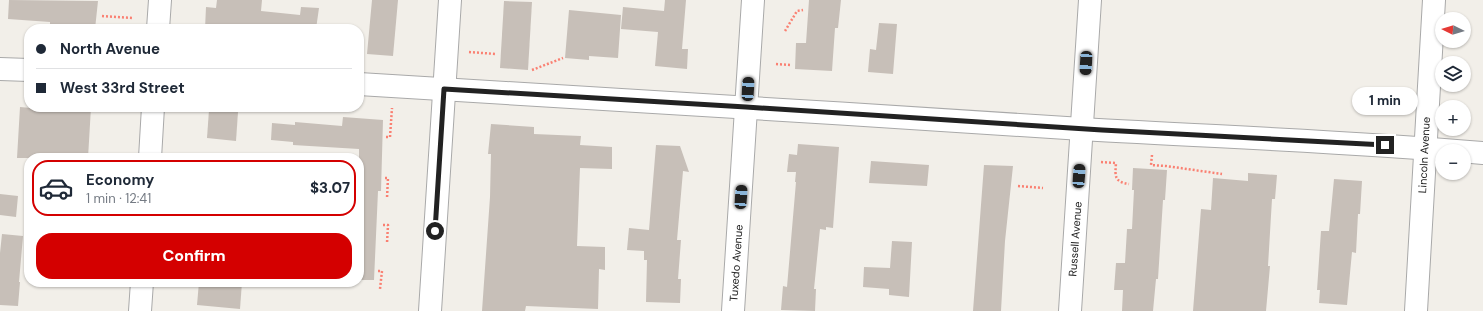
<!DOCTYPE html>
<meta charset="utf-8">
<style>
:root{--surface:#fff;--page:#f2f2f3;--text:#1f2937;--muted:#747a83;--line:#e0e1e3;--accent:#d40000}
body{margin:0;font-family:"DM Sans",sans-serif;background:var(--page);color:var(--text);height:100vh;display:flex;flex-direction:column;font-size:15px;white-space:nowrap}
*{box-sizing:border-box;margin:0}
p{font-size:13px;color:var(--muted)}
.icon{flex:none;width:22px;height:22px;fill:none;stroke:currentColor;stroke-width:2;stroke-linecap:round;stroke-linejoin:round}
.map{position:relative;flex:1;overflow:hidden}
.sheet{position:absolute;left:24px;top:153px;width:340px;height:134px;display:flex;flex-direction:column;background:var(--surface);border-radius:16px;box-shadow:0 1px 3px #0004}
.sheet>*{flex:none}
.hud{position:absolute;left:24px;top:24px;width:340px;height:88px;border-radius:16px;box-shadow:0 1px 3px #0004;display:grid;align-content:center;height:88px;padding:0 12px;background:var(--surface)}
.needle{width:26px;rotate:275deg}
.tools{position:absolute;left:1435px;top:12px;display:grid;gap:8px}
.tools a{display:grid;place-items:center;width:36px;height:36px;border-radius:50%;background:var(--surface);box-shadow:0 1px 3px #0004;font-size:20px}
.end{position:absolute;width:18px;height:18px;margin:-9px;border:5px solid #222;background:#fff;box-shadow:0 0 0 2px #fff}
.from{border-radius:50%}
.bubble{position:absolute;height:28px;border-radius:14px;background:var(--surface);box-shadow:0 1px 3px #0004;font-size:13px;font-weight:800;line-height:28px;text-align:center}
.car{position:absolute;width:12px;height:24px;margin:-12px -6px;border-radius:5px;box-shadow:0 0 3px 1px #0007;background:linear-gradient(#222 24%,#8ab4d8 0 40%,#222 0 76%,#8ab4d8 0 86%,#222 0)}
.hud b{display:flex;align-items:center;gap:14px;height:38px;font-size:15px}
.hud b+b{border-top:1px solid var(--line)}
.hud i{width:10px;height:10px;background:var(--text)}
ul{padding:7px 0 0;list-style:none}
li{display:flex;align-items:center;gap:12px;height:56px;margin:0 8px 6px;padding:0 4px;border:2px solid var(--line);border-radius:16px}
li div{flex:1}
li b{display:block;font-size:15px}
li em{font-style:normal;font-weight:800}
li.active{border-color:var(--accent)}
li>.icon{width:36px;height:36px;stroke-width:1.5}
.cta{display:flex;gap:8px;margin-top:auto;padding:8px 12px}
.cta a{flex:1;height:46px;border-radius:16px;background:var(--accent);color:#fff;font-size:16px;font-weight:800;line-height:46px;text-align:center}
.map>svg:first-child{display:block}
.building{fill:#c7bfb8}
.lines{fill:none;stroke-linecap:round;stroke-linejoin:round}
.minor-casing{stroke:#a9a9a9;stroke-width:24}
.path{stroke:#fa8072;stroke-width:2.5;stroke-dasharray:2 2;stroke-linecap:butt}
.minor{stroke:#fff;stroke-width:22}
.route{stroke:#222;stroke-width:5}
.labels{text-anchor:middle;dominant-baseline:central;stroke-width:3;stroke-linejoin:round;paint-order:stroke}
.street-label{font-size:11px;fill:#222;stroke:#fff}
</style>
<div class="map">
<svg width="1483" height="311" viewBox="0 0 1483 311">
<rect width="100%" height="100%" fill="#f2efe9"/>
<g class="building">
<path d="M9 0 98 1 95 29H50V22L8 19Z"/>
<path d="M217 0H262L261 11 300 15 301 7 319 8 316 29H205L206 7 216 8Z"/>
<path d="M372 0H398L393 56 367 54Z"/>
<path d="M665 0H686L682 49H688L687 69 655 66 658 32 621 29 623 7 664 11Z"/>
<path d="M809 0H841L838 28H835L832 71 795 69 796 43H806Z"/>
<path d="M504 1 532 2 528 70 500 68Z"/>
<path d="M569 10 621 15 618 58 589 56V60L565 58Z"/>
<path d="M879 23 897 24 893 74 868 72 870 49 876 50Z"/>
<path d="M20 107 42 109V107H91L88 158H17Z"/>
<path d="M209 110 238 112 236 141 207 138Z"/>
<path d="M343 117 383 120 381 191H378L374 280H359V149L293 145V142L271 140 272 123 295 125V122L342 126Z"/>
<path d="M491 124 534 127V134L581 136 580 145 612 147V169L580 168 577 246 605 247V270L599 269 598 309 526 306 525 311H482L490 197 491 154H488Z"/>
<path d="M798 144 839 147 833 228 826 227V230L820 229 814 289H816L815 311 781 310 783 286 787 287 796 182H795L796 172H787L789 154 797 155Z"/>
<path d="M656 145 680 146 689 172 683 171 677 240H681L678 279H681L680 303 646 302 647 260H644V251L627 250 629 228 649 230Z"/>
<path d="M871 161 929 165 927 186 869 183Z"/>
<path d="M984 165 1013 166 1005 241 1001 311H973Z"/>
<path d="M1133 168 1167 170 1165 200H1163L1158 279H1156L1153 311H1122L1123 290H1114L1116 263H1125L1127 229H1132L1134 190H1132Z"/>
<path d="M1248 173 1277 175 1275 199H1272L1268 266H1270L1266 311H1193L1201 209 1211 210 1213 178 1248 181Z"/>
<path d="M1334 179 1362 181 1360 214H1358L1356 253 1352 252 1347 305 1319 303 1320 290H1317L1321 231H1329Z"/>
<path d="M0 194 18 196 16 217 0 215Z"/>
<path d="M2 234 23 236 19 282H20L18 306 0 305V253Z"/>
<path d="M892 241 912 242 909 297 889 295V289L863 287 864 267 890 268Z"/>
<path d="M199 282H242L240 309 197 305Z"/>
</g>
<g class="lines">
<defs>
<g id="minor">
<path d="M158 29 160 0"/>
<path d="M0 69 29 70"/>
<path d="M359 84C600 97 841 114 1082 129 1216 137 1350 141 1483 153"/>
<path d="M150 158 153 107"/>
<path d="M140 311 142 282"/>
<path d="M430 311 450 0"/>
<path d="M733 311 753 0"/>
<path d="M1070 311 1090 0"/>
<path d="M1416 311 1434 0"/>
</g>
</defs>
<use href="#minor" class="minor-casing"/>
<g class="path">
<path d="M102 16 132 18"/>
<path d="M785 31 797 11 803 10"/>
<path d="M469 52 496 54"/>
<path d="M776 64 791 65"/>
<path d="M532 70 563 58"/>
<path d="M386 137H390L392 108"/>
<path d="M1152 155 1151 165 1166 166 1222 174"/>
<path d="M1101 162 1116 163C1115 176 1114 182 1129 184"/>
<path d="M385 178H388L387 198"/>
<path d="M1018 186 1043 188"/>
<path d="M383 225H388L387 243"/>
<path d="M378 271H382L380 289"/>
</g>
<use href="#minor" class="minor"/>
</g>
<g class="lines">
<path class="route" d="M435 231 444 89 746 107 1102 130 1385 145"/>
</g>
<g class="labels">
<g class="street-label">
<text transform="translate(1424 155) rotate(-87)">Lincoln Avenue</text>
<text transform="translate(1075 239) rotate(-86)">Russell Avenue</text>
<text transform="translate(736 263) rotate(-86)">Tuxedo Avenue</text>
</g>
</g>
</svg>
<div class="tools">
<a><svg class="needle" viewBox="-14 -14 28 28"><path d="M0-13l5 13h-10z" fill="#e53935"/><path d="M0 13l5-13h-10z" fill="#747a83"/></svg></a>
<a><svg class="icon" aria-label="layers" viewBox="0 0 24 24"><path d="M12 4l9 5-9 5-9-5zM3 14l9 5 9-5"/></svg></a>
<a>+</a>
<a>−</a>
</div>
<i class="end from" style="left:435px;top:231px"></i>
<i class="end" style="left:1385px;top:145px"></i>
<div class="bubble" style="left:1352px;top:87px;width:66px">1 min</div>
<i class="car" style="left:1086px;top:63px;rotate:183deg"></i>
<i class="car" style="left:748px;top:89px;rotate:3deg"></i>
<i class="car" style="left:1079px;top:176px;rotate:4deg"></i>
<i class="car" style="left:741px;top:197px;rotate:4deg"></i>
<div class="hud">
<b><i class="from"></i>North Avenue</b>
<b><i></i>West 33rd Street</b>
</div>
<section class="sheet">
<ul>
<li class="active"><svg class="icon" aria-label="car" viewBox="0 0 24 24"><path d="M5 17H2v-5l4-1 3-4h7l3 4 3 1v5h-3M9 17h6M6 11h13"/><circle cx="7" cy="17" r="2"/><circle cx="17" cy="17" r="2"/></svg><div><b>Economy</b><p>1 min · 12:41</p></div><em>$3.07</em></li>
</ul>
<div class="cta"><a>Confirm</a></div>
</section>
</div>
